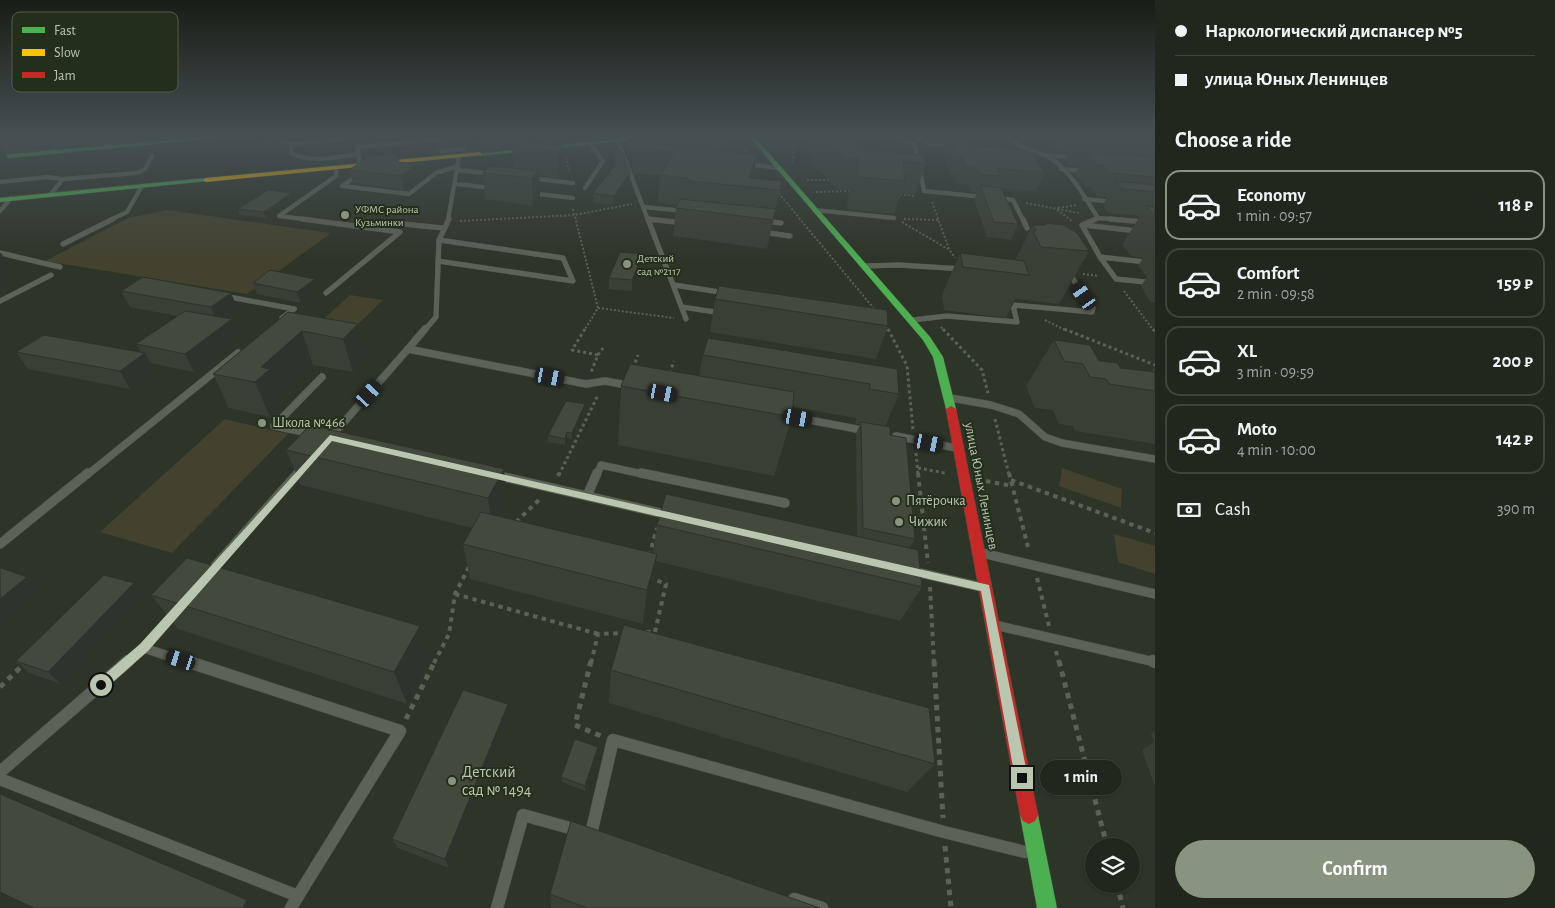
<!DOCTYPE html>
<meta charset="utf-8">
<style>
:root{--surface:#22271e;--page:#2a2f27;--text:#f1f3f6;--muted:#a2a5a4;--line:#3f443c;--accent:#889380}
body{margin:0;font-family:"Alegreya Sans",sans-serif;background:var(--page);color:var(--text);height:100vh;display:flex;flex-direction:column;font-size:19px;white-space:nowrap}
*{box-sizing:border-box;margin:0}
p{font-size:16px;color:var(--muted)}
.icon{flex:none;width:28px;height:28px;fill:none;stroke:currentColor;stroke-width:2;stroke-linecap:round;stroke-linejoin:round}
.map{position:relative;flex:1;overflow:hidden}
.sheet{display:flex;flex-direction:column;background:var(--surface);width:400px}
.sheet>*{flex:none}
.guide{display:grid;align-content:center;height:110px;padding:0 20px;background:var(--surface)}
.fabs{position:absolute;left:1085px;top:838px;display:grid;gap:10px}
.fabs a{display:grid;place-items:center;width:55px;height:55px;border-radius:50%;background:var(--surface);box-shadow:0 1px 4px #0004,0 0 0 1px var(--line);font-size:25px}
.end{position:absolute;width:22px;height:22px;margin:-11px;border:6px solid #b9c6b0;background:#111;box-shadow:0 0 0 2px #111}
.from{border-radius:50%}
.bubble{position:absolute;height:35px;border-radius:18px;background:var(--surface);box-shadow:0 1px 4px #0004,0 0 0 1px var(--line);font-size:16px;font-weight:700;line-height:35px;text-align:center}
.car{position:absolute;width:15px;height:30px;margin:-15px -8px;border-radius:6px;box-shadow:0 0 4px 1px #0007;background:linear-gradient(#222 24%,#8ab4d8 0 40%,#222 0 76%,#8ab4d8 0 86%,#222 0)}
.guide b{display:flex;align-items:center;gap:18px;height:48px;font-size:19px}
.guide b+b{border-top:1px solid var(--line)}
.guide i{width:12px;height:12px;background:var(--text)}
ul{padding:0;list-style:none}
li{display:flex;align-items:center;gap:15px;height:70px;margin:0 10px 8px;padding:0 10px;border:2px solid var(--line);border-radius:15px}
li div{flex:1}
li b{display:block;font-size:19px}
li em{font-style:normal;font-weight:700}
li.active{border-color:var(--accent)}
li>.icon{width:45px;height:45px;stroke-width:1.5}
h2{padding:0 20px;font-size:22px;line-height:60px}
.pay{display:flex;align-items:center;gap:12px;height:55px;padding:0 20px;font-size:19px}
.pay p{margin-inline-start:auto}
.action{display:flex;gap:10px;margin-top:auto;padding:10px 20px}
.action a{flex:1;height:58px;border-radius:30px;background:var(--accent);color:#fff;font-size:20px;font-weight:700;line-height:58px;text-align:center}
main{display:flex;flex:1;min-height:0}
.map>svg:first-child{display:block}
.green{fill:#43422e}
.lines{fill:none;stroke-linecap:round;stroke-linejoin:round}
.lane-far4-casing{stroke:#494f46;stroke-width:4.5}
.lane-far3-casing{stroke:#494f46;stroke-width:5.5}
.lane-far2-casing{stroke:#494f46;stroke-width:8}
.lane-far1-casing{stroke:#494f46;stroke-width:10}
.lane-casing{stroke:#494f46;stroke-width:13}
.fast-casing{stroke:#494f46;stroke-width:1}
.slow-casing{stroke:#494f46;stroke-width:1}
.jam-casing{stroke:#494f46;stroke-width:1}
.path-far3{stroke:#5c6156;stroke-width:2;stroke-dasharray:2 2;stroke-linecap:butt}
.path-far2{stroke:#5c6156;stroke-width:3;stroke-dasharray:3 3;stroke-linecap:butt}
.path-far1{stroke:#5c6156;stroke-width:4;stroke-dasharray:4.5 4.5;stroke-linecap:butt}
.path{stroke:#5c6156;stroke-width:5;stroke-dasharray:5.5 5.5;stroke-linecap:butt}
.lane-far4{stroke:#5b6257;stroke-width:4}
.lane-far3{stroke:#5b6257;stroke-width:5}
.lane-far2{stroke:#5b6257;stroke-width:7}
.lane-far1{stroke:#5b6257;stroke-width:9}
.lane{stroke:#5b6257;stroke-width:12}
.fast{fill:#4caf50;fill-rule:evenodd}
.slow{fill:#ffc107;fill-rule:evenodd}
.jam{fill:#c62828;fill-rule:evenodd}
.wall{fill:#393f34}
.shaded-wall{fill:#2e332b}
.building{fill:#42493d;stroke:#2e332b}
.route{fill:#b9c6b0}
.poi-dot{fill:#889380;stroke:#232f1b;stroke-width:2}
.labels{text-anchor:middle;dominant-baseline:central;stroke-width:4;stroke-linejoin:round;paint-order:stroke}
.far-poi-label{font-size:11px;fill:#b9c6b0;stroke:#232f1b;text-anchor:start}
.poi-label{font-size:14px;fill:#b9c6b0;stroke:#232f1b;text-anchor:start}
.street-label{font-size:14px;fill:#b9c6b0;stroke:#232f1b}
.near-poi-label{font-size:16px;fill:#b9c6b0;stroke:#232f1b;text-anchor:start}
.key{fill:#232f1b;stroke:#505c48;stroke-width:1}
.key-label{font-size:14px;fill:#b9c6b0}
</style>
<main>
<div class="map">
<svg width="1155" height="908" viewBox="0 0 1155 908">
<rect width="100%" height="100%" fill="#2d3428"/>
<g class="green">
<path d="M13 135H221L0 154V136Z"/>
<path d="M520 136 527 145 481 150 476 141Z"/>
<path d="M168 210 331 233 247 294 45 261 128 218Z"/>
<path d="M350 295 383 300 351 331 317 325Z"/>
<path d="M225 419 288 434 172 553 100 532Z"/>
<path d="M1062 468 1122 489 1121 508 1059 486Z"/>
<path d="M1114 534 1155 546V574L1118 562Z"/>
</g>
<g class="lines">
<defs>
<g id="lane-far4">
<path d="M283 135 282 142 291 144"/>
<path d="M540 135 552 147"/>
<path d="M592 135 600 143"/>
<path d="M891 135 915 145 924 191 985 197"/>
<path d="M911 135 931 144 952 146"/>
<path d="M1007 135C1019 150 1036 149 1052 159 1071 172 1086 199 1098 218L1093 220"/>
<path d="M841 136 877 135"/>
<path d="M457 138 488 135"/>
<path d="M343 139 291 144V153C312 164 336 157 358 154"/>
<path d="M618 141 648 220"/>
<path d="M441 151 464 149"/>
<path d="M1048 155 1076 158"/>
<path d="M745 164 778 168"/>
<path d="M360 165 357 147 446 139"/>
<path d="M1061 169 1086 171"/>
<path d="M457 170 493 174"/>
<path d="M357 176 342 186 409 194 436 173 458 166"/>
<path d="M529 178 573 183"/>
<path d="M63 179 137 173 145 169 152 156"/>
<path d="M0 182 47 177 63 179 50 195"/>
<path d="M456 184 493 188"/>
<path d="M585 188 603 161 591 144"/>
<path d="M530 193 573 198"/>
<path d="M999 198 1013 200 1023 220"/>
<path d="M1084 199 1115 202"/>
<path d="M644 207 684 211"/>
<path d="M815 210 894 218"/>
<path d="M0 211 11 198"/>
<path d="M1098 218 1124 220"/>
<path d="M648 219 660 220"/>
<path d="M110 220 127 212 142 186"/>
<path d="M311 220 279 216 336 176V168"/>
<path d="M448 220 459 156"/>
</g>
<g id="lane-far3">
<path d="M302 219 400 232 326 293"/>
<path d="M648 219 686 319"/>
<path d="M648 219 684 223"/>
<path d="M1023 219 1027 228"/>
<path d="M1096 219 1082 225 1100 257 1155 263"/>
<path d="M1110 219 1155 223"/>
<path d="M765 221 781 223"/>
<path d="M403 224 443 228"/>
<path d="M1084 225 1155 233"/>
<path d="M762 232 790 236"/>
<path d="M63 244 113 219"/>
<path d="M0 253 60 267"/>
<path d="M1100 257 1116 279 1155 283"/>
<path d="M438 261 573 281 563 258 439 240"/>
<path d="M864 266 899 265 963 269"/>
<path d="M674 285 726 293"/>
<path d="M224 296 294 309"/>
<path d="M0 301 51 275"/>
<path d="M682 307 722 313"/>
<path d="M282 318 294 309"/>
<path d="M912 320 947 316 1017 322 1013 305 1092 312 1093 308 1068 272"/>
<path d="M424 331 436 317 439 240 449 219"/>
</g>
<g id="lane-far2">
<path d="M408 349 425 329"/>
<path d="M951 398 991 405 1019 414 1045 437 1062 443 1155 459"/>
<path d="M783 415 867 431"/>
<path d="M313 434 274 426 322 377"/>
<path d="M896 436 956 448"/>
<path d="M330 438 408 349 586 384 605 381 632 386"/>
<path d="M87 475 238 353"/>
<path d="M297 475 302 469"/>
<path d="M597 475 601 465 647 475"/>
</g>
<g id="lane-far1">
<path d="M641 473 785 503"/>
<path d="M495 475 669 515"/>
<path d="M587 496 597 473"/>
<path d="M0 544 88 473"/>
<path d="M982 553 1155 594"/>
<path d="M912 571 981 587"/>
<path d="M208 574 298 473"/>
<path d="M999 626 1155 662"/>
<path d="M144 648 189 663"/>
<path d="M127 663 144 648 176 611"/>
</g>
<g id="lane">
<path d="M1153 661 1155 662"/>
<path d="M0 772 128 661"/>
<path d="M0 779 298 896 400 731 186 661"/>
<path d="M593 835 591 834 613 740 944 832 1025 852"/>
<path d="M794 899 822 908"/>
<path d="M291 908 298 896"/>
<path d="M497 908 523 815 577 830"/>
</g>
<g id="fast">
<path d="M225 135H248L0 159V155Z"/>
<path d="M658 135H679L480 156 477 154Z"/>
<path d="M748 135H753L930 337 943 357 956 409 955 411 951 412 946 409 933 357 923 340Z"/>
<path d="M206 178 208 179V181L0 202V198Z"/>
<path d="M1029 806 1035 809 1038 815 1057 908H1037L1020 815 1023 809Z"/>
</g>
<path id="slow" d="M480 152 482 155 206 182 203 180 206 178Z"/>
<path id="jam" d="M951 406 956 409 1038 815 1035 821 1029 824 1023 821 1020 815 946 409Z"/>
</defs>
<use href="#lane-far4" class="lane-far4-casing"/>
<use href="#lane-far3" class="lane-far3-casing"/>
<use href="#lane-far2" class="lane-far2-casing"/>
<use href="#lane-far1" class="lane-far1-casing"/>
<use href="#lane" class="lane-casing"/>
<use href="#fast" class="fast-casing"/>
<use href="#slow" class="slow-casing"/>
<use href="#jam" class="jam-casing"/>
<g class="path-far3">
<path d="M731 135 747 154"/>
<path d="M0 143 39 140"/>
<path d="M255 144 274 142"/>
<path d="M566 157 570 173"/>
<path d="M792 162 796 135"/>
<path d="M807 180H830"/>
<path d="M776 190 875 310"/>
<path d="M816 192 853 191"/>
<path d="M896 194 915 196"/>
<path d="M932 202 949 249 955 258"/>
<path d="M1026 203 1079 213"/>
<path d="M1058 208 1077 205"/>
<path d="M573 209 598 308 584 331"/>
<path d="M1057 210 1072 221"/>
<path d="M904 219 938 220"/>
<path d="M460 221 574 215 632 204"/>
<path d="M902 222 948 249"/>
<path d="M1083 274 1099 276"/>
<path d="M1124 291 1154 331"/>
<path d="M598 308 674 318"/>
<path d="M1045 320 1067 331"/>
<path d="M886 326 888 331"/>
<path d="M941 327 944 331"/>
</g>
<g class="path-far2">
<path d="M585 329 572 350 598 355 591 372"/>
<path d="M888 329 907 366 913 429"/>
<path d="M943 329 982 370 988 393"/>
<path d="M1064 329 1155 365"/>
<path d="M1153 329 1155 332"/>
<path d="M598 355 603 348"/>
<path d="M633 368 638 355"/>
<path d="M670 373 674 361"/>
<path d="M995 419 1009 475"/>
<path d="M916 453 918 475"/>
<path d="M918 468 945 473"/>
<path d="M559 475 598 395"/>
</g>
<g class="path-far1">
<path d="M918 473 928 563"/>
<path d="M1009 473 1029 551"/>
<path d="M558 476 559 473"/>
<path d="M1011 480 1155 533"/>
<path d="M986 481 1012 486"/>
<path d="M516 522 540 499"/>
<path d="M649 556 657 528"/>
<path d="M1037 578 1049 626"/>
<path d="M930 587 934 663"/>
<path d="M455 594 598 634"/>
<path d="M646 632H655L666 584 651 578"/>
<path d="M1056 651 1059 663"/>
<path d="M434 663 449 634 455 594 470 565"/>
<path d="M591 663 598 634 625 633"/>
</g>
<g class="path">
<path d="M591 661 575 725 601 736"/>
<path d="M934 661 943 818"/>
<path d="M1059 661 1107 846"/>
<path d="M0 687 23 665"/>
<path d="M406 719 435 661"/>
<path d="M945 846 951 908"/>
<path d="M1117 884 1123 908"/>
</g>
<use href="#lane-far4" class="lane-far4"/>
<use href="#lane-far3" class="lane-far3"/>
<use href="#lane-far2" class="lane-far2"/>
<use href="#lane-far1" class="lane-far1"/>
<use href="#lane" class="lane"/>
<use href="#fast" class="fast"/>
<use href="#slow" class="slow"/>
<use href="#jam" class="jam"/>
</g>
<g class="wall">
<path d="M520 135H539V139L524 141Z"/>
<path d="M545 135H579V137L549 138Z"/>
<path d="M628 135H730L727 152 750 154 757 153 753 178 782 181 767 249 673 236 676 208 677 205 658 202 660 175 634 174 632 168 633 151H627Z"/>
<path d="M797 135H850L867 150 926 164 915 195 901 194 894 214 847 209 849 190H838L810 162 811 159 807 154 809 147Z"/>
<path d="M924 135H968L971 146 1045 173 1036 191 1001 188 1018 224 1011 240 987 237 974 200 977 193 971 192 969 185 957 184 955 175H950L942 149 945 142 932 140 924 137Z"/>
<path d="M1018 135H1155V302H1150L1141 286 1147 277 1138 266 1143 258 1131 256 1122 245 1140 216 1108 213 1103 205 1107 197H1097L1091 187H1085L1075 174 1079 167 1069 166 1065 160 1069 153 1059 152 1051 141 1021 139Z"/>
<path d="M438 139 469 142V146L464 145 440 148Z"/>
<path d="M564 146 565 171 558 178 539 175 540 198 533 206 485 199 483 173 514 168 512 147Z"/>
<path d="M613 151 630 172 629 181 613 205 593 203V193L614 166 613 159Z"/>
<path d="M399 162 419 178 404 190 353 183 349 170Z"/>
<path d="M294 199 266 218 240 215 238 209Z"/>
<path d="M1045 223 1089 251 1059 304 1016 299 1006 318 944 310 942 295 960 253 1015 260 1033 225H1044Z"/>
<path d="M642 265 632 291 609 289V278Z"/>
<path d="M315 279 318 290 301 303 257 294 253 283Z"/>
<path d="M121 291 238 309 226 318 239 336 194 372 150 363 155 371 130 389 28 369 16 352H141L136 344 177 316 130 307Z"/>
<path d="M715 299 888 326 876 359 710 332Z"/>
<path d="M288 312 358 324 367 357 353 372 313 365 281 396 283 403 270 417 229 408 213 374Z"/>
<path d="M1054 340 1099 361 1120 368 1151 372 1155 366V444L1075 431 1073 426 1059 424 1053 410 1035 408 1026 386Z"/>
<path d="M703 355 897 369 899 394 885 427 890 435 915 539 910 548 922 587 900 621 656 561 652 588 643 624 470 579 463 544 472 528 301 485 286 450 310 425 508 505 502 517 653 553 657 525 857 537 856 434 860 424H856V418L793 407 792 417 774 476 618 445 621 386 699 376Z"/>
<path d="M585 404V410L572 439 567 438 565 445 548 442V435Z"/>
<path d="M151 595 430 660 407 704 178 629Z"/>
<path d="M144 596 61 684 29 673 16 661Z"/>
<path d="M611 670 935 764 907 792 609 703Z"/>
<path d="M508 704 510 715 449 868 398 848 392 839Z"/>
<path d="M1155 731V787L1142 750 1154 742 1151 734Z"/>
<path d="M598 747 597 752 585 791 562 782 561 777Z"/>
<path d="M550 894 820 908H551Z"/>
</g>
<g class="shaded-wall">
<path d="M524 135H539V139L524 141Z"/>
<path d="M728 135H730L727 154 725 159Z"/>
<path d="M463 141 464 145 440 148 439 143Z"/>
<path d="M0 144 13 167 0 177Z"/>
<path d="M564 146 565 171 558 178V152Z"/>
<path d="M757 153 753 178H749Z"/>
<path d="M417 164 419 178 404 190 401 176Z"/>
<path d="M539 171 540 198 533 206 532 178Z"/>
<path d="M630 172 629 181 613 205 614 196Z"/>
<path d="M292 193 294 199 266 218 264 212Z"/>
<path d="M0 253H1L11 269 4 272 14 288 0 295Z"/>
<path d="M643 254 642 265 632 291V280Z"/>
<path d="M315 279 318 290 301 303 297 292Z"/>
<path d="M231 293 238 309 218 324 211 307Z"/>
<path d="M232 319 239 336 194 372 185 354Z"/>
<path d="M358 324 367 357 353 372 343 339Z"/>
<path d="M302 331 313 365 281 396 283 403 270 417 255 382 261 367Z"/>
<path d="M145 353 155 371 130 389 120 371Z"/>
<path d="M585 404V410L572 439V433Z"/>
<path d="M567 432V438L565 445V439Z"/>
<path d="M504 469 508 505 493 533 488 498Z"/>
<path d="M657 554 652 588 643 624 647 590Z"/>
<path d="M27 577 39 589 0 623V599Z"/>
<path d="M134 583 144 596 61 684 48 672Z"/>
<path d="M420 626 430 660 407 704 394 672Z"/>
<path d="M508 704 510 715 449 868 445 859Z"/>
<path d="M598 747 597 752 585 791V786Z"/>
<path d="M247 900 259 908H243Z"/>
</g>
<g class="building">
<path d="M820 135H850L867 150 924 155 926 164 903 161 905 181 857 177 858 158 847 159Z"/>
<path d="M949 135H968L971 146 1030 151 1045 173 996 168 1000 176 979 174 976 167 965 166 962 157H957Z"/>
<path d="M1128 135H1155V137Z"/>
<path d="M466 136 469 142 463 141 439 143 438 139Z"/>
<path d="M520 141 564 146 558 152 512 147Z"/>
<path d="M634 143 750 154 757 153 749 178 782 181 780 190 689 181 690 179 660 175 675 151 636 148Z"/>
<path d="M613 151H621L630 172 614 196 593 193 616 164Z"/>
<path d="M1087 152 1155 157V177L1110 173 1103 165 1097 164Z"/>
<path d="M397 154 399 162 417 164 401 176 349 170 369 156Z"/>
<path d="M491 166 539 171 532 178 483 173Z"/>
<path d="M1116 181 1155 185V192L1122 189Z"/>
<path d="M980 186 1001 188 1018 224 994 222Z"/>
<path d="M268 190 292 193 264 212 238 209Z"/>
<path d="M680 199 776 209 773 220 676 208Z"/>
<path d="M1146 206 1155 207V216Z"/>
<path d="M1045 223 1063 225 1077 233 1089 251 1041 247 1033 231H1036L1033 225H1046Z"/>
<path d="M620 252 643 254 632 280 609 278Z"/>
<path d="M960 253 1024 261 1029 275 963 267Z"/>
<path d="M270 270 315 279 297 292 253 283Z"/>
<path d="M143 277 231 293 211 307 121 291Z"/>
<path d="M719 286 887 310 888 326 715 299Z"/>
<path d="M185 311 232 319 185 354 136 344Z"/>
<path d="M288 312 358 324 343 339 302 331 261 367 270 369 255 382 213 374Z"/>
<path d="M44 335 145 353 120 371 16 352Z"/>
<path d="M708 338 897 369 899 394 870 389V384L703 355Z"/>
<path d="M1054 340 1090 345 1099 361 1118 363 1120 368 1155 372V391L1109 384 1106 379 1090 377 1083 364 1064 361Z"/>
<path d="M630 364 794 392 792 417 621 386Z"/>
<path d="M566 401 585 404 572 433 567 432 565 439 548 435Z"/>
<path d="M861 422 890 427V435L906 438 915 539 863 528Z"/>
<path d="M310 425 504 469 488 498 286 450Z"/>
<path d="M666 494 918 550 922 587 657 525Z"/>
<path d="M481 512 657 554 647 590 463 544Z"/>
<path d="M187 558 420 626 394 672 151 595Z"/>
<path d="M0 568H1L27 577 0 599Z"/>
<path d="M104 575 134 583 48 672 16 661Z"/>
<path d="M624 625 929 708 935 764 611 670Z"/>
<path d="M463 690 508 704 445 859 392 839Z"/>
<path d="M575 739 598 747 585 786 561 777Z"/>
<path d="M0 794 247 900 243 908H34L0 892Z"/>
<path d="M571 821 820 908H587L550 894Z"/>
</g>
<linearGradient id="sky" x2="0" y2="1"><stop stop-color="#191d16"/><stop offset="0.52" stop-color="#465053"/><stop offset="1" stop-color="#465053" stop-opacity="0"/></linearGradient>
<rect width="1155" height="262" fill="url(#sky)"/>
<path class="route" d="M330 435 989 585 1028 778 1026 783 1022 784 1017 783 1015 778 981 591 332 441 148 651 105 689H97V681L140 644Z"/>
<g class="poi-dot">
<circle cx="345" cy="215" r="5"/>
<circle cx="627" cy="264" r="5"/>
<circle cx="262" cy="423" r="5"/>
<circle cx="896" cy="501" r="5"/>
<circle cx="899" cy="522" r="5"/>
<circle cx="452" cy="781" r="5"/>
</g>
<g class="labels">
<g class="far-poi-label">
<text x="355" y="209">УФМС района<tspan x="355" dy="13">Кузьминки</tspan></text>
<text x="637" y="258">Детский<tspan x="637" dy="13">сад №2117</tspan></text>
</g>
<g class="poi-label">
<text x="272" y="423">Школа №466</text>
<text x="906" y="501">Пятёрочка</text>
<text x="909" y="522">Чижик</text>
</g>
<g class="street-label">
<text transform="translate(981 486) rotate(79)">улица Юных Ленинцев</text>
</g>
<g class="near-poi-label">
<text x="462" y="772">Детский<tspan x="462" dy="18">сад № 1494</tspan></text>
</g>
</g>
<rect x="12" y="12" width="166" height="80" rx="8" class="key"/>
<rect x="22" y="27" width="23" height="6" fill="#4caf50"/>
<rect x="22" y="49" width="23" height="7" fill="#ffc107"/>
<rect x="22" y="72" width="23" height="6" fill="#c62828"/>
<g class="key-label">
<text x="54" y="35">Fast</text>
<text x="54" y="57">Slow</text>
<text x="54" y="80">Jam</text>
</g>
</svg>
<div class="fabs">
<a><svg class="icon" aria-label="layers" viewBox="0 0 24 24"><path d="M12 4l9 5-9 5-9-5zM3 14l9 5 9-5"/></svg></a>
</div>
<i class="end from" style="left:101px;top:685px"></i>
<i class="end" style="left:1022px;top:778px"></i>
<div class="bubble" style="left:1040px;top:760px;width:82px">1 min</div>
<i class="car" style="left:1084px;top:296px;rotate:325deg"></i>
<i class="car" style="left:550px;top:377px;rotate:101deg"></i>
<i class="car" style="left:663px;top:393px;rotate:101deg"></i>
<i class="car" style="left:369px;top:394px;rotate:42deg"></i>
<i class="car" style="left:798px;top:418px;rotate:100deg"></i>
<i class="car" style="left:929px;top:443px;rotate:101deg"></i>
<i class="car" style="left:181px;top:660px;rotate:288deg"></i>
</div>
<section class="sheet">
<div class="guide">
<b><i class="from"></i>Наркологический диспансер №5</b>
<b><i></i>улица Юных Ленинцев</b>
</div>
<h2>Choose a ride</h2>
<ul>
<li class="active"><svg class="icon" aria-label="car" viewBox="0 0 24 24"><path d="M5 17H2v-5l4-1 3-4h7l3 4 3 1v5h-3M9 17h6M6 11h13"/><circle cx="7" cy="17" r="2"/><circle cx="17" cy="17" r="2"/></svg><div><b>Economy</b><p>1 min · 09:57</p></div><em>118 ₽</em></li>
<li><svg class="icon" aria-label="car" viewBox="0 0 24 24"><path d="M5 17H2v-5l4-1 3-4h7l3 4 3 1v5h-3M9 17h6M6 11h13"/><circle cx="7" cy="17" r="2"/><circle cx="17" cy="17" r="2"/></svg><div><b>Comfort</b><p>2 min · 09:58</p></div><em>159 ₽</em></li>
<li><svg class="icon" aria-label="car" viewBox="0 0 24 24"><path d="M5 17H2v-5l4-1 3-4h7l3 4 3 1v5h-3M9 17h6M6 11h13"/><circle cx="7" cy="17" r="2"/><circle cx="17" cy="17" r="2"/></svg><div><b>XL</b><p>3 min · 09:59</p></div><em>200 ₽</em></li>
<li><svg class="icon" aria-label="car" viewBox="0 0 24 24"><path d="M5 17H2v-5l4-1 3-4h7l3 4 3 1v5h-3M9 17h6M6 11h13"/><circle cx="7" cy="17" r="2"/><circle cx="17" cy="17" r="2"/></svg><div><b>Moto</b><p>4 min · 10:00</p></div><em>142 ₽</em></li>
</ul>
<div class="pay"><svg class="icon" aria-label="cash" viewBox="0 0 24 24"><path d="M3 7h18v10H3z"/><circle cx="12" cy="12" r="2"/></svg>Cash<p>390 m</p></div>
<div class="action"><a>Confirm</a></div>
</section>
</main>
